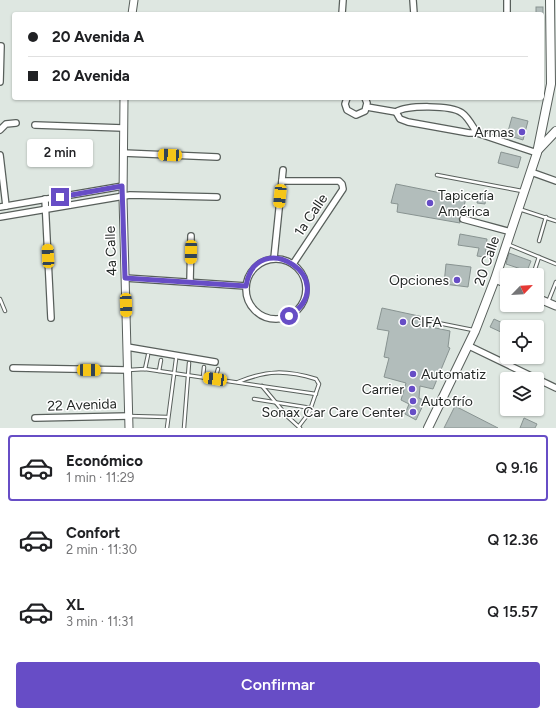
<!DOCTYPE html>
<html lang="es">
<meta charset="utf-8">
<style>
:root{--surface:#fff;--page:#f6f6f6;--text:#202124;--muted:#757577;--line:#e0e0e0;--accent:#674dc6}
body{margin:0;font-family:Figtree,sans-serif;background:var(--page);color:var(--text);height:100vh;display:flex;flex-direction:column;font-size:15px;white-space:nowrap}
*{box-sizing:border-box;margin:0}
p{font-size:13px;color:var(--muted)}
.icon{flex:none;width:22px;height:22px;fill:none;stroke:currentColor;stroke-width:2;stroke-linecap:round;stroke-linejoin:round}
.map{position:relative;height:428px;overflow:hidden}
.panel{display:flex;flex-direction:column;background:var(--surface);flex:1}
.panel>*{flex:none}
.guide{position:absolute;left:12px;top:12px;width:532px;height:88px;border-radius:4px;box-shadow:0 1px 3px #0004;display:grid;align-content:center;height:88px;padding:0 16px;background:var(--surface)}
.needle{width:26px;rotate:65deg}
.controls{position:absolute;left:500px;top:268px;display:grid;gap:8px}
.controls a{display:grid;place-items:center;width:44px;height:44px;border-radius:4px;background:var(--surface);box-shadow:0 1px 3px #0004;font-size:20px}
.end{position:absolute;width:18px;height:18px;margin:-9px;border:5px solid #674dc6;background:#fff;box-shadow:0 0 0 2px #fff}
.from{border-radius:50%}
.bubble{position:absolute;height:28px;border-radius:4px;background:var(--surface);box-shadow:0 1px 3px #0004;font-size:13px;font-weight:600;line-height:28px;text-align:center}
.car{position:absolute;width:12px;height:24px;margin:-12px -6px;border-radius:5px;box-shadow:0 0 3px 1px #0007;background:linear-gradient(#f5c518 24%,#345 0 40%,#f5c518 0 76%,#345 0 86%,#f5c518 0)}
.guide b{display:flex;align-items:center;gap:14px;height:38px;font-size:15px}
.guide b+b{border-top:1px solid var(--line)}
.guide i{width:10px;height:10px;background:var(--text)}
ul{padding:7px 0 0;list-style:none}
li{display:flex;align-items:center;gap:12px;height:66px;margin:0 8px 6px;padding:0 8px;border:2px solid transparent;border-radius:4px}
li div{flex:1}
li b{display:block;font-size:15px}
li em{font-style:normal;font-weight:600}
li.current{border-color:var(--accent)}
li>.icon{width:36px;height:36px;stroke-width:1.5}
.primary-button{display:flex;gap:8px;margin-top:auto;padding:8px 16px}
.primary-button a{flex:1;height:46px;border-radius:4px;background:var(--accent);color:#fff;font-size:16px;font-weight:600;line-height:46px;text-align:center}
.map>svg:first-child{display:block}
.building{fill:#b2bdbb;stroke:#889391}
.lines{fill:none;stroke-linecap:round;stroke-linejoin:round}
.service-casing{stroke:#585f5b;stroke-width:4.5}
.minor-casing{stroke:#585f5b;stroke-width:8}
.tertiary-casing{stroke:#585f5b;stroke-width:9}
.secondary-casing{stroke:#585f5b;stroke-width:10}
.service{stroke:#fff;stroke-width:2.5}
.minor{stroke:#fff;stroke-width:5.5}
.tertiary{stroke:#fff;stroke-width:7}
.secondary{stroke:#fff;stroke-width:8}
.route{stroke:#674dc6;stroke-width:5}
.poi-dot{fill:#674dc6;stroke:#fff;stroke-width:1.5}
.labels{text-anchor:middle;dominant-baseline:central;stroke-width:3;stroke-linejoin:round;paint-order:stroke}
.poi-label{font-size:14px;fill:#242826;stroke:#fff;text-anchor:end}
.street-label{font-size:14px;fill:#242826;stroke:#fff}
</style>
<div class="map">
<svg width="556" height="428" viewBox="0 0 556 428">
<rect width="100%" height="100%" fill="#dee7e1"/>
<g class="building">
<rect x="536" y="7" width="7" height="7"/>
<path d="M512 117 528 121 523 140 507 135Z"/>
<path d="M501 152 521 157 518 168 498 163Z"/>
<path d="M396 184 466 198 462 215 459 218 460 223 397 212 398 204 391 203Z"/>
<path d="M478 195 486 196 485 204 477 203Z"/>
<path d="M460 234 487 239 485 257 477 256 479 248 458 245Z"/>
<path d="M509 253 531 261 527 271 506 264Z"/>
<path d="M446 264 471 267 468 287 444 284Z"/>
<path d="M382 308 428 318 426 326 450 331 448 347 450 348 433 389 420 386 419 398 425 401 416 420 405 414 409 404 401 400 406 383 384 377 389 358 384 357 389 331 377 329Z"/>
<path d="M494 319 507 325 503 333 490 327Z"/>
<path d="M455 406 498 428H444Z"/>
<path d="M524 418 537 424 535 428H520Z"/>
</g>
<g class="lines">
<defs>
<g id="service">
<path d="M437 175 522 191"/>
<path d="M519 209 556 221"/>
<path d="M539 241 546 217"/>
<path d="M507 244 556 264"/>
<path d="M533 275 539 257"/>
<path d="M0 299 5 311"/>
<path d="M548 302 556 282"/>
<path d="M433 322 473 330"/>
<path d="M145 369 148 355"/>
<path d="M128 370 145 369 316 394"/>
<path d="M159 371 161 360"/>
<path d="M203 377 204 367"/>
<path d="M215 379 218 369"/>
<path d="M238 382C267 370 286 370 316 379L319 384 309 413 299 426"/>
<path d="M262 386 287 416 300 428"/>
<path d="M254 399 311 408"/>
<path d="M129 416 167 417"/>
<path d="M167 428 176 359"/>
<path d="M184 428 189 363"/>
</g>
<g id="minor">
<path d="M413 0 414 14"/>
<path d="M507 0V14"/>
<path d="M342 14 343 0"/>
<path d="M0 82 1 46"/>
<path d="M347 98 345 104 347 110 356 115 365 111 367 103 365 98"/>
<path d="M367 107 396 112C407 105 451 105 462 113 468 117 473 127 477 133"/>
<path d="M396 112 400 119 408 122 469 133H477L537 153"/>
<path d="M35 125 123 128"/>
<path d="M0 130 6 124 16 123"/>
<path d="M123 153 217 157"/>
<path d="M0 155 6 206"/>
<path d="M531 172 556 181"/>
<path d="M282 181H339L342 184 343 189 293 264"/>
<path d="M45 199 51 318"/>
<path d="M0 207 123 186"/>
<path d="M0 217 130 195 217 197"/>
<path d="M463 219 511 232"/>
<path d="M274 258 283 170"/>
<circle cx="276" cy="289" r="30"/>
<path d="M125 278 246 286"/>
<path d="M190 282 191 236"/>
<path d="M469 346 556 388"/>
<path d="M127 347 215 362"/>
<path d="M13 368 128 370"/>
<path d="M35 418 129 416"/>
</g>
<g id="tertiary">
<path d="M132 14 134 0"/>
<path d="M124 98 123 198 129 428"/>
<path d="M495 279 507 284"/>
<path d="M537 298 556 306"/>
</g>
<g id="secondary">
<path d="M537 151 556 131"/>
<path d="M428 428 475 331 495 279 537 153 551 84 550 0"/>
</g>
</defs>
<use href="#service" class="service-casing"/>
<use href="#minor" class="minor-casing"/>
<use href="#tertiary" class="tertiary-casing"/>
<use href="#secondary" class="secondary-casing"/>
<use href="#service" class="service"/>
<use href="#minor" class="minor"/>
<use href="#tertiary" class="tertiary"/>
<use href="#secondary" class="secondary"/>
</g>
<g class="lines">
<path class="route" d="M60 197 122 186 125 278 246 286C256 224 345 280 289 316"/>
</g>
<g class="poi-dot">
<circle cx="522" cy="132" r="4"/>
<circle cx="430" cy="203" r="4"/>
<circle cx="457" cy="280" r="4"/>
<circle cx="403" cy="322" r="4"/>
<circle cx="413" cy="374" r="4"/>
<circle cx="412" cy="389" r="4"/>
<circle cx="413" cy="401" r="4"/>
<circle cx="413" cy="412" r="4"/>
</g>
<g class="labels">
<g class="poi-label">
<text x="514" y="132">Armas</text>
<text x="438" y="195" text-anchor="start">Tapicería<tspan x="438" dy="16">América</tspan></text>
<text x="449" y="280">Opciones</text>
<text x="411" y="322" text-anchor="start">CIFA</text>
<text x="421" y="374" text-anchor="start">Automatiz</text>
<text x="404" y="389">Carrier</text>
<text x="421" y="401" text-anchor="start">Autofrío</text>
<text x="405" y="412">Sonax Car Care Center</text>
</g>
<g class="street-label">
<text transform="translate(311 215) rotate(-56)">1a Calle</text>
<text transform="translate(111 251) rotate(-92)">4a Calle</text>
<text transform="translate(487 261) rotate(-71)">20 Calle</text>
<text transform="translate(82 405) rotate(-2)">22 Avenida</text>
</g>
</g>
</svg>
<div class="controls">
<a><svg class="needle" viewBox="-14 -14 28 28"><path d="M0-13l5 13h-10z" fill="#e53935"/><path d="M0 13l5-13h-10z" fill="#757577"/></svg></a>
<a><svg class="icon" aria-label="locate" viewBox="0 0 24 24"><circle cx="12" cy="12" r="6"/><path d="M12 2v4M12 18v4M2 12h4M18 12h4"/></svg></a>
<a><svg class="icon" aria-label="layers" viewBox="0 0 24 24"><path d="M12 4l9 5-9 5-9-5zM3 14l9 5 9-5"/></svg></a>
</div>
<i class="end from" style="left:289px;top:316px"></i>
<i class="end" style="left:60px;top:197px"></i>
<div class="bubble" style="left:27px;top:139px;width:66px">2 min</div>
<i class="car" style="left:170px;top:155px;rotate:273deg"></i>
<i class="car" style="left:280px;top:196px;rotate:186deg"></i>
<i class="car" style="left:191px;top:252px;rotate:181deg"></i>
<i class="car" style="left:48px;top:256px;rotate:357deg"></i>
<i class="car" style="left:126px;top:305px;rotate:178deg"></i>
<i class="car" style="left:89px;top:370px;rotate:91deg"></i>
<i class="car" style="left:215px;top:379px;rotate:278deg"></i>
<div class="guide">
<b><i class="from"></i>20 Avenida A</b>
<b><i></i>20 Avenida</b>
</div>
</div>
<section class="panel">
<ul>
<li class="current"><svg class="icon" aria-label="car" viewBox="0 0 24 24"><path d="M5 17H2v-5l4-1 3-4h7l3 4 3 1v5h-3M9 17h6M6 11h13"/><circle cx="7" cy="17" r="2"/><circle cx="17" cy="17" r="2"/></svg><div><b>Económico</b><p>1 min · 11:29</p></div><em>Q 9.16</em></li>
<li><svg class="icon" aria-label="car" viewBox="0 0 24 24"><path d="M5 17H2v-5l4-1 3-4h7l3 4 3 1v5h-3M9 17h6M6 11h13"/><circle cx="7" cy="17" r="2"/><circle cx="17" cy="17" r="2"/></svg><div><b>Confort</b><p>2 min · 11:30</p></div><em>Q 12.36</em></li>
<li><svg class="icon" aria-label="car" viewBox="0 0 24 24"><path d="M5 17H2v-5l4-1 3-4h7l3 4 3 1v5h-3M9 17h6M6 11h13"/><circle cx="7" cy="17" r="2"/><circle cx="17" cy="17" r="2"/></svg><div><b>XL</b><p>3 min · 11:31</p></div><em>Q 15.57</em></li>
</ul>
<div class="primary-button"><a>Confirmar</a></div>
</section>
